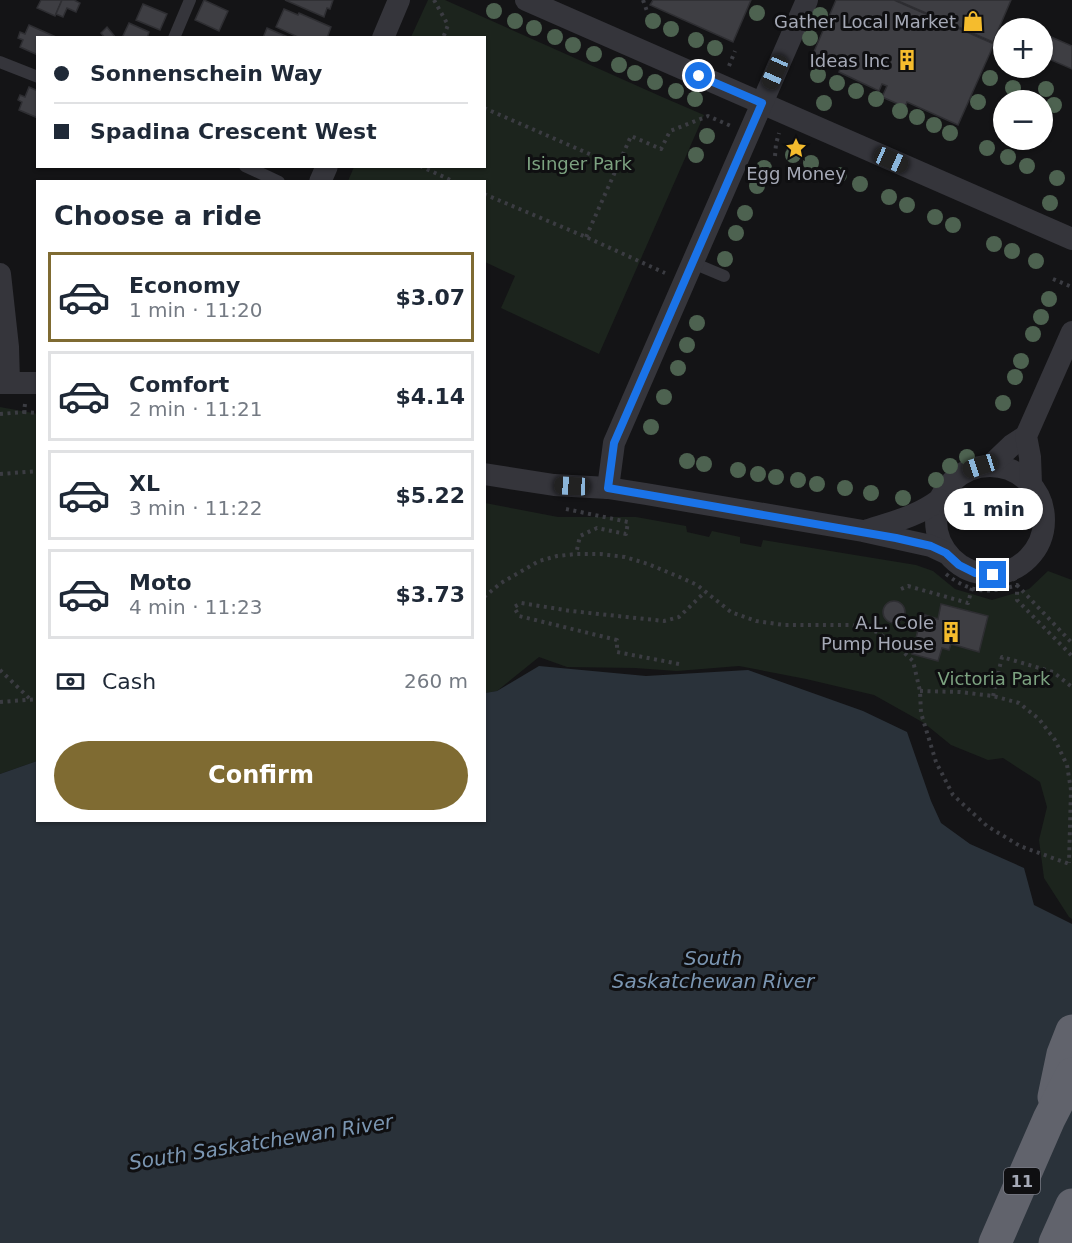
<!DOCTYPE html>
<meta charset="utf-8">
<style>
:root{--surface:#fff;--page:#f2f2f3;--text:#1f2937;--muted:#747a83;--line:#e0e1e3;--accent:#7f6b32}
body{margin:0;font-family:"DejaVu Sans",sans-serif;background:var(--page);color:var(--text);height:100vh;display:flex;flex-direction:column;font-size:22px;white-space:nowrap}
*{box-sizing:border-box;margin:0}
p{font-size:20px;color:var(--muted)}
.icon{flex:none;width:33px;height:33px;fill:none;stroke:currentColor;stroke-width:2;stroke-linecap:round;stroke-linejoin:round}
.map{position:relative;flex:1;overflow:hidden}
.details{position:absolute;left:36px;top:180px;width:450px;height:642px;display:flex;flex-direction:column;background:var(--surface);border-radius:0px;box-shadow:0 2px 4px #0004}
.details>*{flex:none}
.hud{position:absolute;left:36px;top:36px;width:450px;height:132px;border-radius:0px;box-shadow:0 2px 4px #0004;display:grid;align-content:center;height:132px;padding:0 18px;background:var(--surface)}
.controls{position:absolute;left:993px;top:18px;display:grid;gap:12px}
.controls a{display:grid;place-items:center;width:60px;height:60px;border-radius:50%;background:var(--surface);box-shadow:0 2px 4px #0004;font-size:30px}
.end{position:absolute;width:27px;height:27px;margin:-14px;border:8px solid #1a73e8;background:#fff;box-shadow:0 0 0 3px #fff}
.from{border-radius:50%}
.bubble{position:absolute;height:42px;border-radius:21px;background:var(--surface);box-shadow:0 2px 4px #0004;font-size:20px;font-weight:700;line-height:42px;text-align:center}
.car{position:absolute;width:18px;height:36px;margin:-18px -9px;border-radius:8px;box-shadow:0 0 4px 2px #0007;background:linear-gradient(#222 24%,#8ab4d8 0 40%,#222 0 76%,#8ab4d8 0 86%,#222 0)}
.hud b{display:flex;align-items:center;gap:21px;height:57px;font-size:22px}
.hud b+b{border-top:2px solid var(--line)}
.hud i{width:15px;height:15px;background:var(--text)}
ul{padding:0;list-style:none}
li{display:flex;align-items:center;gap:18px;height:90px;margin:0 12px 9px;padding:0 6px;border:3px solid var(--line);border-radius:0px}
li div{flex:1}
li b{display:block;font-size:22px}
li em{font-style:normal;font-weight:700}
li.active{border-color:var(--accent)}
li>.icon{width:54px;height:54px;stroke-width:1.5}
h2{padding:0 18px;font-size:27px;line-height:72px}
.pay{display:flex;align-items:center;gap:15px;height:66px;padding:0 18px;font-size:22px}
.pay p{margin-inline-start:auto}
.primary-button{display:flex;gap:12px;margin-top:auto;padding:12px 18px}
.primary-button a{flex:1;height:69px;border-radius:36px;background:var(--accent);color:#fff;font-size:24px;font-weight:700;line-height:69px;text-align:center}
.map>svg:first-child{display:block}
.green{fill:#1c241d}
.water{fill:#2a323a}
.building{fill:#3e3e43;stroke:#2e2e32;stroke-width:1.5}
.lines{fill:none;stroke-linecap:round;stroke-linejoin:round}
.path{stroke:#3b3c42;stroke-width:4;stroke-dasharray:3 4.5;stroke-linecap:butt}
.lane{stroke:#35353b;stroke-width:12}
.street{stroke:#35353b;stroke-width:22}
.highway{stroke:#61636c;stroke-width:33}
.tree{fill:#4d6250}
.route{stroke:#1a73e8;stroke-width:8}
.labels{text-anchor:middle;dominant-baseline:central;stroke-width:6;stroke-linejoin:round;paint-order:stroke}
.shield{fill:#0f0f11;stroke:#787b84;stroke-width:1.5}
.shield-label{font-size:16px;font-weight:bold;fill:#a5a9b6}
.poi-label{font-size:18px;fill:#a5a9b6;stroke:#0f0f11;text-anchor:end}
.park-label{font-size:18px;fill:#7ca280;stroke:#0f0f11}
.water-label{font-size:20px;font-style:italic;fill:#7b96b2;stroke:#0f0f11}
</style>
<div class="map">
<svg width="1072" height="1243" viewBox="0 0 1072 1243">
<rect width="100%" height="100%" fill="#141416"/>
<g class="green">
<path d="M428 0H445L660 96 704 115 599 354 501 308 515 276 485 262 484 182 348 181 354 167 484 166V38L411 37Z"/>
<path d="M0 407 38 414 37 761 0 774Z"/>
<path d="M485 503 558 517H636L686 526 687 532 709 537 712 531 740 537V543L761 547 763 540 916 565 933 571 955 589 992 600 1029 589 1048 571 1072 580V919L1069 917 1044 878 1039 840 1047 807 1040 782 1003 758 988 760 951 745 924 723 874 695 806 679 739 666 677 671 635 668 567 667 539 657 497 691 485 693Z"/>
</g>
<path class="water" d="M539 666 646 676 748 670 863 711 907 732 931 801 941 823 970 844 1024 868 1034 905 1072 924V1243H0V774L37 761 38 820H484L485 693 497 691Z"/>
<g class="building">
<path d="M41 0H62L55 16 37 8Z"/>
<path d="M62 0H74L80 3 76 12 67 8 63 17 56 14Z"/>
<path d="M204 0 228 11 219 31 195 20Z"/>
<path d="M285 0H333L330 9 327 8 324 17Z"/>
<path d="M653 0H751L733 42 650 5Z"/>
<path d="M836 0H894L994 44 958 125 907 102 905 107 882 97 887 86 882 84 879 91 839 72 841 66 813 54Z"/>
<path d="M896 0H1011L993 42Z"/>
<path d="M143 4 167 14 160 30 136 20Z"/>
<path d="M284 9 298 15 299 13 331 27 327 38H300L276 27Z"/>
<path d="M129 23 149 32 147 38H122Z"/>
<path d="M29 25 56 37 38 38V55L20 47 23 40 18 38 20 32 25 34Z"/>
<path d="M107 27 116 38H105L101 33Z"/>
<path d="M267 28 290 38H263Z"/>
<path d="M1042 33 1072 46V69L1042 56Z"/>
<path d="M29 87 38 91V118L19 110 22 102 18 100 20 95 25 97Z"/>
<circle cx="894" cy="612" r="11"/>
<path d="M941 604 988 616 979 652 951 644 949 650 942 648 938 661 912 654 922 614 938 619Z"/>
</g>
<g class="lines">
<g class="path">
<path d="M434 0 448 25 443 38"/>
<path d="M643 0 648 14"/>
<path d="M729 66 735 51"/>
<path d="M484 108 617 166"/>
<path d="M775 156 776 144 779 133"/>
<path d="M420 166 455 182"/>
<path d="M484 194 586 237 665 273"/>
<path d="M586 237 631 136 661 149 670 131 708 116 731 126"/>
<path d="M1053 279 1072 287"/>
<path d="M25 404 24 412 38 413"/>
<path d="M0 414 24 412"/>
<path d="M0 474 38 471"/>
<path d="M566 509 628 522 626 534 597 528 580 536 576 554"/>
<path d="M1011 571 1017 585 1072 643"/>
<path d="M946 574C970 593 989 594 1017 585V600L1072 656"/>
<path d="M901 589 908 586 968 603 972 588"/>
<path d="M484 597 501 583 539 561 557 556 576 554H600L625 557 648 564 682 578 697 585 731 612 756 621 784 625H852L877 632 897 646 913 661 920 691 921 713 936 762 953 795 987 826 1020 846 1072 865"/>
<path d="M679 664 617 652V640L519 616 514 607 521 603 571 611 664 621 679 617 705 592"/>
<path d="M0 670 30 699"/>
<path d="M920 691 960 692 993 696 1019 703 1039 719 1055 740 1067 765 1071 790 1069 863"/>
<path d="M993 696 1002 657 1053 672 1072 687"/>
<path d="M0 702 38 699"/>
</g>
<g class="lane">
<path d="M174 38 190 0"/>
<path d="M0 62 38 77"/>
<path d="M245 166 279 182"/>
<path d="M693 263 724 276"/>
</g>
<g class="street">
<path d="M526 0 1072 239"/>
<path d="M383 38 399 0"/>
<path d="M320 182 327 166"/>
<path d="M0 274 8 347 9 382"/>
<path d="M0 383H38"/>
<circle cx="990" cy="520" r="54"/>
<path d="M990 466 1012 445 1026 436"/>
<path d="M484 474 554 485 608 488 646 494 863 531 931 546 946 553"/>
<path d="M1031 484 1030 457 1026 436 1072 332"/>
<path d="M608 488 614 443 807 0"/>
<path d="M868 530C893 522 918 516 939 500"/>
</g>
<g class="highway">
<path d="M1054 1097 1063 1054 1072 1031"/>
<path d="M995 1243 1049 1119 1072 1074"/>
<path d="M1055 1243 1072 1205"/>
</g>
</g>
<g class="tree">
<circle cx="494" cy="11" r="8"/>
<circle cx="757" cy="13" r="8"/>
<circle cx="820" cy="15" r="8"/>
<circle cx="515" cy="21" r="8"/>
<circle cx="653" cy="21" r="8"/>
<circle cx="534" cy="28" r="8"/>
<circle cx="671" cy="29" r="8"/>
<circle cx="555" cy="37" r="8"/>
<circle cx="810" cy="38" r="8"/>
<circle cx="696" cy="40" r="8"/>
<circle cx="573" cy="45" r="8"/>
<circle cx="715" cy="48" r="8"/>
<circle cx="594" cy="54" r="8"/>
<circle cx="619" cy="65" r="8"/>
<circle cx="635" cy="73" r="8"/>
<circle cx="818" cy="75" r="8"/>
<circle cx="990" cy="78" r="8"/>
<circle cx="655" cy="82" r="8"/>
<circle cx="837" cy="83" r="8"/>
<circle cx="1013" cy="88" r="8"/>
<circle cx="1046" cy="89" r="8"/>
<circle cx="676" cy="91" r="8"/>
<circle cx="856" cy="91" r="8"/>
<circle cx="695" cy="99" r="8"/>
<circle cx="876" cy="99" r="8"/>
<circle cx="978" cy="102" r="8"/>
<circle cx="824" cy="103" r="8"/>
<circle cx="1054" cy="105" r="8"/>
<circle cx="900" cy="111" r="8"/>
<circle cx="917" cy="117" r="8"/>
<circle cx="934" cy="125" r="8"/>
<circle cx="950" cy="133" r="8"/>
<circle cx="707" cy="136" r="8"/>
<circle cx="987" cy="148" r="8"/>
<circle cx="696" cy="155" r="8"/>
<circle cx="793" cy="155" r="8"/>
<circle cx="1008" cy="157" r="8"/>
<circle cx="811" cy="163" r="8"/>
<circle cx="1027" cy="166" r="8"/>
<circle cx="764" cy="168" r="8"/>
<circle cx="839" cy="175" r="8"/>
<circle cx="1057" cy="178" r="8"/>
<circle cx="860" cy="184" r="8"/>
<circle cx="757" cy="186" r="8"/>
<circle cx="889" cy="197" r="8"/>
<circle cx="1050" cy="203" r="8"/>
<circle cx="907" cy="205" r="8"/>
<circle cx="745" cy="213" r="8"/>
<circle cx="935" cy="217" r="8"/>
<circle cx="953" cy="225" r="8"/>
<circle cx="736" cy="233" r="8"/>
<circle cx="994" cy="244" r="8"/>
<circle cx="1012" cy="251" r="8"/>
<circle cx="725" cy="259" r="8"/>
<circle cx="1036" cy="261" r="8"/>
<circle cx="1049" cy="299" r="8"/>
<circle cx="1041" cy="317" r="8"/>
<circle cx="697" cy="323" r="8"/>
<circle cx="1033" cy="334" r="8"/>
<circle cx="687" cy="345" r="8"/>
<circle cx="1021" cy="361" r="8"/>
<circle cx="678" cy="368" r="8"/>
<circle cx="1015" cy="377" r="8"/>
<circle cx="664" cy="397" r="8"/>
<circle cx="1003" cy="403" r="8"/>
<circle cx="651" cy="427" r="8"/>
<circle cx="967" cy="457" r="8"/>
<circle cx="687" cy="461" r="8"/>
<circle cx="704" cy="464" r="8"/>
<circle cx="950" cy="466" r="8"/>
<circle cx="738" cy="470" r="8"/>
<circle cx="758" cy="474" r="8"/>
<circle cx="776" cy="477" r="8"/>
<circle cx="798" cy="480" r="8"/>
<circle cx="936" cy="480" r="8"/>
<circle cx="817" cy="484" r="8"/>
<circle cx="845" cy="488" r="8"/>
<circle cx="871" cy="493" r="8"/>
<circle cx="903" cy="498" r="8"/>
</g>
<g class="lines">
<path class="route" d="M699 76 762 103 614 443 608 488 896 538 931 546 946 553 959 565 975 573 993 575"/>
</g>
<defs>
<symbol id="shop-bare" viewBox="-9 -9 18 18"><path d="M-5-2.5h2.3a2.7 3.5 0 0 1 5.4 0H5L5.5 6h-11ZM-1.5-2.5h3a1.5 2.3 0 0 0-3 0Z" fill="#f5bc2d" stroke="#0f0f11" stroke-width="2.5" paint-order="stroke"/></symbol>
<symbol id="building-bare" viewBox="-9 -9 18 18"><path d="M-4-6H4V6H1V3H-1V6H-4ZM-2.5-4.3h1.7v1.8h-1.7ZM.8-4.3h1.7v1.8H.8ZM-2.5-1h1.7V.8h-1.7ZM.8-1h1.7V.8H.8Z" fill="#f5bc2d" stroke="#0f0f11" stroke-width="2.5" paint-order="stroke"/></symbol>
<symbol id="sight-bare" viewBox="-9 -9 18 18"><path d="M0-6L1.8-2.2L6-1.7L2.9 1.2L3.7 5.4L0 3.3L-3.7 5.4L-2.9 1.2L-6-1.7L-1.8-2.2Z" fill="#f5bc2d" stroke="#0f0f11" stroke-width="2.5" paint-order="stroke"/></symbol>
</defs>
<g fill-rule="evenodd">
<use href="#shop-bare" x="958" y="6" width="30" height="30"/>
<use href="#building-bare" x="892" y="45" width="30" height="30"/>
<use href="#sight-bare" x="781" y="133" width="30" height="30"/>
<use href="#building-bare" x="936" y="617" width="30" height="30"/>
</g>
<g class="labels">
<rect class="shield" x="1004" y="1168" width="36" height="26" rx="4.5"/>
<g class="shield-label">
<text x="1022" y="1181">11</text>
</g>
<g class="poi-label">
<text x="956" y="21">Gather Local Market</text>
<text x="890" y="60">Ideas Inc</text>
<text x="796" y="173" text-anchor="middle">Egg Money</text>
<text x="934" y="622">A.L. Cole<tspan x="934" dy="21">Pump House</tspan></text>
</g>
<g class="park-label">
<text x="579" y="163">Isinger Park</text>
<text x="994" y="678">Victoria Park</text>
</g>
<g class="water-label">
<text x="713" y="958">South<tspan x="713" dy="23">Saskatchewan River</tspan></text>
<text transform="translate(261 1142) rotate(-9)">South Saskatchewan River</text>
</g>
</g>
</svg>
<div class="controls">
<a>+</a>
<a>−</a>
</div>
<i class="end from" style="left:699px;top:76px"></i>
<i class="end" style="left:993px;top:575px"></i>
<div class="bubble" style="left:944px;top:488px;width:99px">1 min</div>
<i class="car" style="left:775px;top:72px;rotate:204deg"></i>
<i class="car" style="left:891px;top:160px;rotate:114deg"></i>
<i class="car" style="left:980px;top:466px;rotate:252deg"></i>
<i class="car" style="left:572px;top:486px;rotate:273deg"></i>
<div class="hud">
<b><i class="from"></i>Sonnenschein Way</b>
<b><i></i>Spadina Crescent West</b>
</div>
<section class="details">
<h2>Choose a ride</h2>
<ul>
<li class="active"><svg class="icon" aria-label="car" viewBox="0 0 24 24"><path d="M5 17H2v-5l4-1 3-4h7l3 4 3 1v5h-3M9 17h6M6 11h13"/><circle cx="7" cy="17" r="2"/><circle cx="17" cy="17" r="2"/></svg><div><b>Economy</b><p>1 min · 11:20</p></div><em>$3.07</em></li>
<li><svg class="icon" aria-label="car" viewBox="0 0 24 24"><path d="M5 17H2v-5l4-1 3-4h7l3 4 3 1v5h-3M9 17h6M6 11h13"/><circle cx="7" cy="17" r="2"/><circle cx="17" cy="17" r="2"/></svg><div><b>Comfort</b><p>2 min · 11:21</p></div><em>$4.14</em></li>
<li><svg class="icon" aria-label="car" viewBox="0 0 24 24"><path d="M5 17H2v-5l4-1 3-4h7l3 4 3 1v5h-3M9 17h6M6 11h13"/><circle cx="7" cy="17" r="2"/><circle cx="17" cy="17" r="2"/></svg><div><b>XL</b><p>3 min · 11:22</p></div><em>$5.22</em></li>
<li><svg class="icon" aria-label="car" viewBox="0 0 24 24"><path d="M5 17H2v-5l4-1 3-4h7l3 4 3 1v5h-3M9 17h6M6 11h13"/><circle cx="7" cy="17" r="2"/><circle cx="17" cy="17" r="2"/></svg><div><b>Moto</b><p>4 min · 11:23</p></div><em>$3.73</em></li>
</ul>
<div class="pay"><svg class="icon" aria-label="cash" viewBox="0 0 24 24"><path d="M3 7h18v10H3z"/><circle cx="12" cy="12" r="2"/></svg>Cash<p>260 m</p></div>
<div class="primary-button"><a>Confirm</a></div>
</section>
</div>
